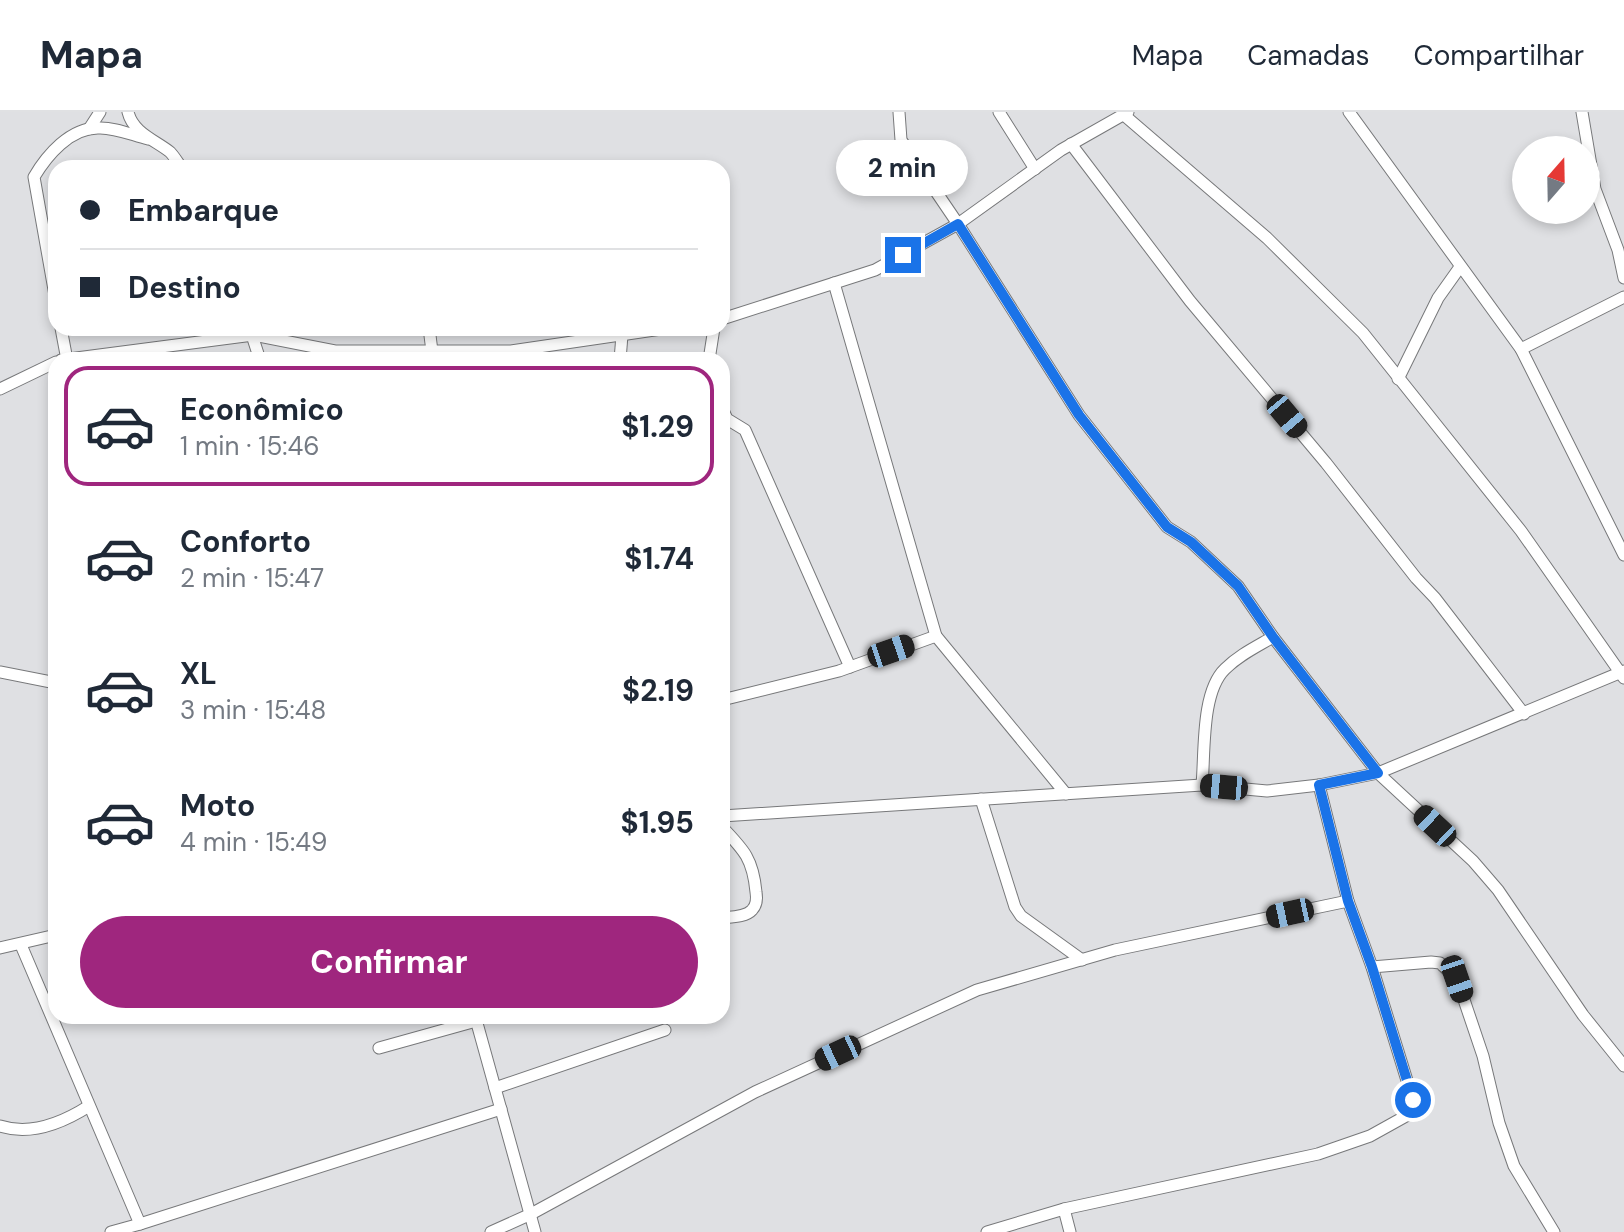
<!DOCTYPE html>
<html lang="pt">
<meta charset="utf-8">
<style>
:root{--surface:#fff;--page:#f6f6f7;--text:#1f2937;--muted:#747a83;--line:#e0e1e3;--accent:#9f267e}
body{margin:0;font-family:"DM Sans",sans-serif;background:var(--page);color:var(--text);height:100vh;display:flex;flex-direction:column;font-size:30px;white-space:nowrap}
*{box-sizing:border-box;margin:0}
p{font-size:26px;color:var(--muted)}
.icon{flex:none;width:44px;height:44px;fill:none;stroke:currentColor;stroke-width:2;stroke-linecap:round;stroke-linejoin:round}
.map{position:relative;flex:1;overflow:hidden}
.sheet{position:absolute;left:48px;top:240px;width:682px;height:672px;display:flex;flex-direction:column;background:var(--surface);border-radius:24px;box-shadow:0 4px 12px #0003}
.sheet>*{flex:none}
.top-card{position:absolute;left:48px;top:48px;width:682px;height:176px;border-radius:24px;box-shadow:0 4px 12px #0003;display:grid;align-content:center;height:176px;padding:0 32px;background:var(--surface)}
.needle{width:52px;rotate:20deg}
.tools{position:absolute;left:1512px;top:24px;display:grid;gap:16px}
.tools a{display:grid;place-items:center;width:88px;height:88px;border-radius:50%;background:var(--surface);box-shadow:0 4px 12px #0003;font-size:40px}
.end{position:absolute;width:36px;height:36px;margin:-18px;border:10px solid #1a73e8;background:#fff;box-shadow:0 0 0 4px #fff}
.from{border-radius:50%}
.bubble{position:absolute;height:56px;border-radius:28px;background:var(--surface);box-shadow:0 4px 12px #0003;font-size:26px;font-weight:700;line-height:56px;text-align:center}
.car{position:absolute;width:24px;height:48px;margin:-24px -12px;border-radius:10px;box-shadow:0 0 6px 2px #0007;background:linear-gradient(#222 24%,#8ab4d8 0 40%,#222 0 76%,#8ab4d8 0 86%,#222 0)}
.top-card b{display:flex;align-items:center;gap:28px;height:76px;font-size:30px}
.top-card b+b{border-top:2px solid var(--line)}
.top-card i{width:20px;height:20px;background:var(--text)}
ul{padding:14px 0 0;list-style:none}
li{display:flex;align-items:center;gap:24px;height:120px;margin:0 16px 12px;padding:0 16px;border:4px solid transparent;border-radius:24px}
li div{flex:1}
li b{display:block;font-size:30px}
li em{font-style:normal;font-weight:700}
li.current{border-color:var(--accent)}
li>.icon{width:72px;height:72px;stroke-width:1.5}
.button{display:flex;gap:16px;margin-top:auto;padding:16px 32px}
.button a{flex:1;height:92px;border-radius:48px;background:var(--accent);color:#fff;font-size:32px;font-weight:700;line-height:92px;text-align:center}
header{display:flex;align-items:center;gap:48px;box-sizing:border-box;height:112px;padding:0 40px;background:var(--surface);border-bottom:2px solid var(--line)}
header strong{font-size:38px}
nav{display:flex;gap:44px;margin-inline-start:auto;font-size:28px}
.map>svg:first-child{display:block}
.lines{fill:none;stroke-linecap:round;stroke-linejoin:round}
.minor-casing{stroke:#77787a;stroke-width:13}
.minor{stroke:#fff;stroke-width:11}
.route{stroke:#1a73e8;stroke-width:10}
</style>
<header>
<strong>Mapa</strong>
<nav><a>Mapa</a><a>Camadas</a><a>Compartilhar</a></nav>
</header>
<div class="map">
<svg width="1624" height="1120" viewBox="0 0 1624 1120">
<rect width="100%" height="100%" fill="#dfe0e3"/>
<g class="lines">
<defs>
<g id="minor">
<path d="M128 0C133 21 155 28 170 40 174 44 178 51 182 56"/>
<path d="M899 0 901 28 958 112 1079 303 1167 415 1191 430 1238 474 1273 525 1378 661 1473 749 1498 778 1583 903 1624 954"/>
<path d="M999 0 1035 57"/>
<path d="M1349 0 1521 237 1624 443"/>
<path d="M1582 0 1595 77 1618 138 1624 166"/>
<path d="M1124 3 1267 126 1363 221 1521 419 1624 566"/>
<path d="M89 17 100 0"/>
<path d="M1071 32 1190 189 1326 351 1416 466 1435 486 1524 602"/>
<path d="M834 171 936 524"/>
<path d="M56 189 34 65C47 43 70 16 98 16 114 15 132 23 148 27"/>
<path d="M722 207 875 158 958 112 1061 38 1128 0"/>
<path d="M61 216 67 248"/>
<path d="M429 216 432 239"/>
<path d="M250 217 260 248"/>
<path d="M1521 237 1624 185"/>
<path d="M61 248 253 223 335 239H511L668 216"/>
<path d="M620 248 622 223"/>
<path d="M709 248 714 216"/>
<path d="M1398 267 1438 186 1460 155"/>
<path d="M0 277 56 250"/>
<path d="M722 296 727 307 745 318 850 555"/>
<path d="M0 560 56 571"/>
<path d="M722 588 839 559 936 524 1066 682"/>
<path d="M1202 673C1205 640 1201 580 1225 557 1239 543 1256 535 1273 525"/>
<path d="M981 687 1015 795 1021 804 1082 848"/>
<path d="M722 704 1202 673 1267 679 1319 673 1378 661 1624 559"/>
<path d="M722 715C744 738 753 747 756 780 757 786 757 793 752 798 746 805 731 805 722 806"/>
<path d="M21 833 140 1112 501 997"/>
<path d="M0 836 56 823"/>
<path d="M1372 855 1431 850 1440 851 1457 867 1483 944 1499 1011 1514 1054 1554 1120"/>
<path d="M475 904 535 1120"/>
<path d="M379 936 476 909"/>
<path d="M495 976 665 918"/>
<path d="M0 1014C31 1024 64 1010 89 994"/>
<path d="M1064 1097 1070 1120"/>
<path d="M111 1120 140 1112"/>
<path d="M491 1120 531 1102 755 980 977 878 1115 838 1348 789"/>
<path d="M987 1120 1064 1097 1318 1042 1370 1024 1406 1004 1412 997 1413 988 1372 855 1348 789 1319 673"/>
</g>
</defs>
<use href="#minor" class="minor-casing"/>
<use href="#minor" class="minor"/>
</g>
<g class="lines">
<path class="route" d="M903 143 958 112 1079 303 1167 415 1191 430 1238 474 1273 525 1378 661 1319 673 1348 789 1372 855 1413 988"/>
</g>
</svg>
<div class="tools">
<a><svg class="needle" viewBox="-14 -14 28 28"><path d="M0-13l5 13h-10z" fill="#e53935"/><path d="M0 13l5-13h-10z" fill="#747a83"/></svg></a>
</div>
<i class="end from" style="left:1413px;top:988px"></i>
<i class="end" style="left:903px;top:143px"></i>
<div class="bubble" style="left:836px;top:28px;width:132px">2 min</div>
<i class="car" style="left:1287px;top:304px;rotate:140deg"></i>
<i class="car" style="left:891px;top:539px;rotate:71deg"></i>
<i class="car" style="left:1224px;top:675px;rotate:275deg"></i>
<i class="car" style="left:1435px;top:714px;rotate:313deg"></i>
<i class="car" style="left:1290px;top:801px;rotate:258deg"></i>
<i class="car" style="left:1457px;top:867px;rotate:161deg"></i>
<i class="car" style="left:838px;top:941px;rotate:245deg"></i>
<div class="top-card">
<b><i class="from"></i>Embarque</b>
<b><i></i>Destino</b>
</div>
<section class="sheet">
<ul>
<li class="current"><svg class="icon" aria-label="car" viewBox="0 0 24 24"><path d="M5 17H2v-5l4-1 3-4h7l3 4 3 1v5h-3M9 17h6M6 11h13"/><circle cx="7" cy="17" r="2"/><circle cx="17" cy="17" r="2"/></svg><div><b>Econômico</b><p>1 min · 15:46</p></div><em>$1.29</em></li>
<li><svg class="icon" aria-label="car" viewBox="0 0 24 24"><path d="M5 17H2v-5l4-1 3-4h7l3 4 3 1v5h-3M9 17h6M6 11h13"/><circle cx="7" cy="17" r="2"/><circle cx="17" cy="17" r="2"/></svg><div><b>Conforto</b><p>2 min · 15:47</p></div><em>$1.74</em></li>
<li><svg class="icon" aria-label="car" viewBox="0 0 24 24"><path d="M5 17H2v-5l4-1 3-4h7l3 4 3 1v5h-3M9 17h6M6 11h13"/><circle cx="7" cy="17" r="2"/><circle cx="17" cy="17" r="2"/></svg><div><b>XL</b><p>3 min · 15:48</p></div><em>$2.19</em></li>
<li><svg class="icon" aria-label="car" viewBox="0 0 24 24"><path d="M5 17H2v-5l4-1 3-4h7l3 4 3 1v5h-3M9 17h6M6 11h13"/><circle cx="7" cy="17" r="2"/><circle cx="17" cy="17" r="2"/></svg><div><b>Moto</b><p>4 min · 15:49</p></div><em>$1.95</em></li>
</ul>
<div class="button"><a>Confirmar</a></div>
</section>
</div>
